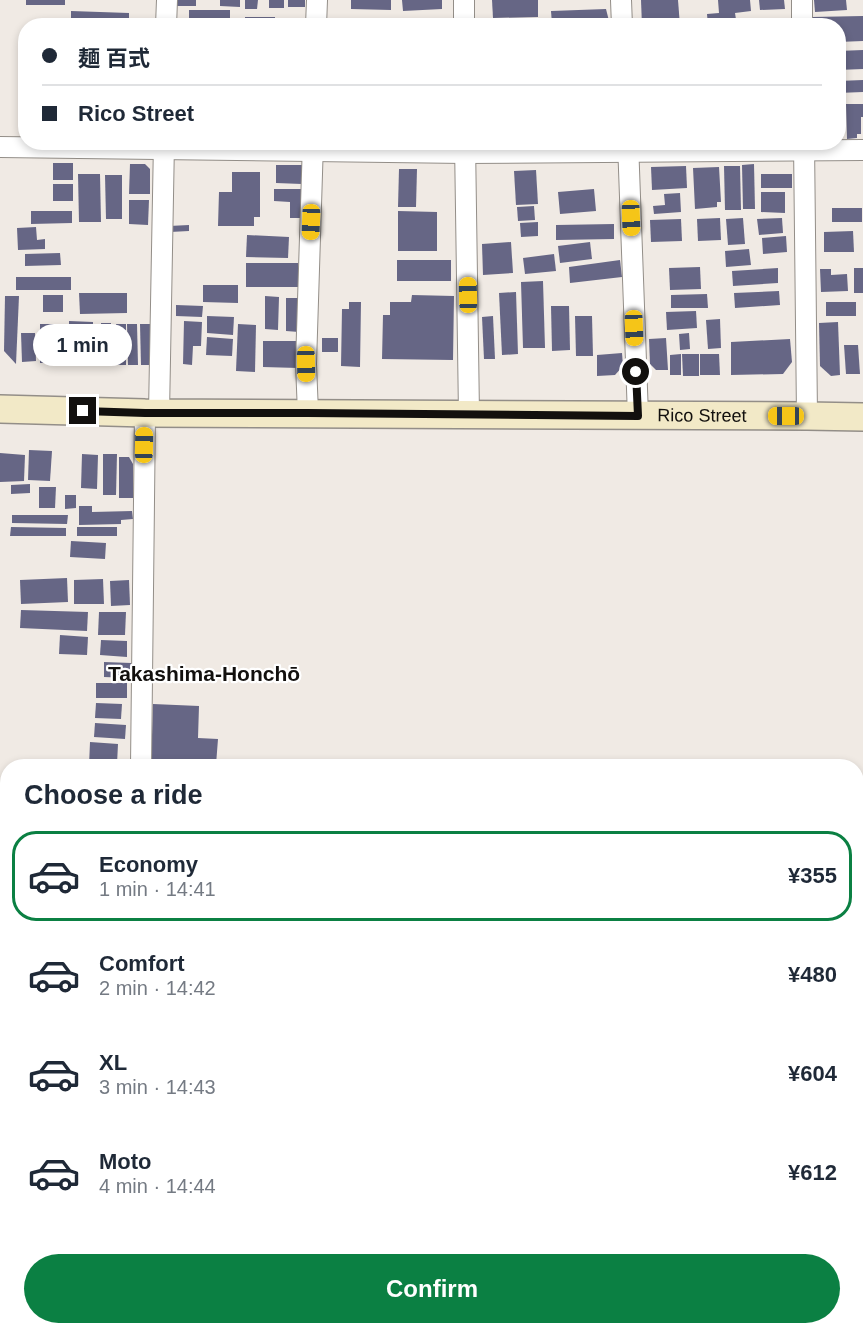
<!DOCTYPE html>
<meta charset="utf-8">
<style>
:root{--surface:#fff;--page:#f2f2f3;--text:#1f2937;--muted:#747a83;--line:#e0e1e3;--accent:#0b8043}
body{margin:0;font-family:Arial,"Noto Sans JP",sans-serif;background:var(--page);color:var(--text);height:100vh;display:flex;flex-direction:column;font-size:22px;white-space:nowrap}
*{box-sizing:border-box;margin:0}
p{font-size:20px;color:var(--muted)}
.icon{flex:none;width:33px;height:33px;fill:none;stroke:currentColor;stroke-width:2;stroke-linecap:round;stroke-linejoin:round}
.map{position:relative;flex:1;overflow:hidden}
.details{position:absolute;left:0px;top:759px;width:864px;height:576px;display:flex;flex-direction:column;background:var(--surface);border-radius:24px 24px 0 0;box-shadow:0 3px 9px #0003}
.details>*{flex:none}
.hud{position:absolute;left:18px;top:18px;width:828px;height:132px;border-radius:24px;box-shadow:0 3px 9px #0003;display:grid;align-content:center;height:132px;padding:0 24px;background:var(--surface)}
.end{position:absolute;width:27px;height:27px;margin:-14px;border:8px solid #12100e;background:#fff;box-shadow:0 0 0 3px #fff}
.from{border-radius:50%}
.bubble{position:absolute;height:42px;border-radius:21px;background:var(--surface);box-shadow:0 3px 9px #0003;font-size:20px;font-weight:700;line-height:42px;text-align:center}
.car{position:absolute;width:18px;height:36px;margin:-18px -9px;border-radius:8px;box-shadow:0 0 4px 2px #0007;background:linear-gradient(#f5c518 24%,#345 0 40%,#f5c518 0 76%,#345 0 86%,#f5c518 0)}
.hud b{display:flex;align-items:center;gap:21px;height:57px;font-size:22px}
.hud b+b{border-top:2px solid var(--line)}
.hud i{width:15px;height:15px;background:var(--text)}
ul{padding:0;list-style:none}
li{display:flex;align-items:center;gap:18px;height:90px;margin:0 12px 9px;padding:0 12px;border:3px solid transparent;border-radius:24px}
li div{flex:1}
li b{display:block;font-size:22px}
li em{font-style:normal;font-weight:700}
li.on{border-color:var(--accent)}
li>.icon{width:54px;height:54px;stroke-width:1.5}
h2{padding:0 24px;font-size:27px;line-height:72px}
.cta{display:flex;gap:12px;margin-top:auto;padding:12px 24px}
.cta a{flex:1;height:69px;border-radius:36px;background:var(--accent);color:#fff;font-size:24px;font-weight:700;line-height:69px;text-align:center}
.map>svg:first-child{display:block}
.building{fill:#666685}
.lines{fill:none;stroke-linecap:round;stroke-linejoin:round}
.lane-casing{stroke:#938e88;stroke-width:14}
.street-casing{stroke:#938e88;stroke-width:22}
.secondary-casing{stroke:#938e88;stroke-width:30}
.lane{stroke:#fff;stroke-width:10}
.street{stroke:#fff;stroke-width:20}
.secondary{stroke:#f2e9c7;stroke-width:27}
.route{stroke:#12100e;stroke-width:8}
.labels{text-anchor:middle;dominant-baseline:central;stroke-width:4.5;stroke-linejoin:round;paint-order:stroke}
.street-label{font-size:18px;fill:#12100e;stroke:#fff}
.quarter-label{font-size:21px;font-weight:bold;fill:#12100e;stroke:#fff}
</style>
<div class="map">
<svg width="863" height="1335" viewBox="0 0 863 1335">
<rect width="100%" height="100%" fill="#f0eae4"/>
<g class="building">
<rect x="26" y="0" width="39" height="5"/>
<rect x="175" y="0" width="21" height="6"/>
<path d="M220 0H240V7L220 6Z"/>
<path d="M245 0H258L257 9H245Z"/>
<rect x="269" y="0" width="15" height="8"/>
<rect x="288" y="0" width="17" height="7"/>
<path d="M351 0H391V10L351 9Z"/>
<path d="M402 0H442V9L403 11Z"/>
<path d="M492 0H538V17L493 18Z"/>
<path d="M641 0H678L680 26H642Z"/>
<path d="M718 0H750L751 11 735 13 737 26H708L707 14 719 13Z"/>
<path d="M759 0H784L785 9 760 10Z"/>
<path d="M814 0H846L847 10 815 12Z"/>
<path d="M606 9 610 25 552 24 551 11Z"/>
<rect x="189" y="10" width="41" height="16"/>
<path d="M71 11 129 13V22H134V26H71Z"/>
<path d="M863 16V41L838 42V26L813 25V17Z"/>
<rect x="245" y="17" width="30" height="9"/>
<path d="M347 19 380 20V26H346Z"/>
<path d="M778 20V26H751V21Z"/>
<path d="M442 21V26H403V24Z"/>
<path d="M863 50V69L838 70V51Z"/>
<path d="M863 80V92L838 93V81Z"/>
<path d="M846 104H863V117H861V134H857V138L847 139Z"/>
<rect x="53" y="163" width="20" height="17"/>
<path d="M130 164H145L150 169V194H129Z"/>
<path d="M754 164 755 209H743L742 165Z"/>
<path d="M276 165H302V184L276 183Z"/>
<path d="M686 166 687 188 652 190 651 167Z"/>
<path d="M724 166H740L741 210H725Z"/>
<path d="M719 167 721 202H717V207L695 209 693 168Z"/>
<path d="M399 169H417L416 207H398Z"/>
<path d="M536 170 538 204 516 205 514 171Z"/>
<path d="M232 172H260V217H254V226H218L219 192H232Z"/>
<path d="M78 174H100L101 222H79Z"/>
<rect x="761" y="174" width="31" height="14"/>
<path d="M105 175H122V219H106Z"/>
<rect x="53" y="184" width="20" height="17"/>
<path d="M274 189H303L302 218H290V202L274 201Z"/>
<path d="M594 189 596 211 560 214 558 192Z"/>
<path d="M761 192H785V213L761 212Z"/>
<path d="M680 193 681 212 654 214 653 206 665 205 664 194Z"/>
<path d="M129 200H149L148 225 129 224Z"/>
<path d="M534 206 535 220 518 221 517 207Z"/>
<rect x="832" y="208" width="30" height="14"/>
<path d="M31 211H72V223L31 224Z"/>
<path d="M398 211 437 212V251H398Z"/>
<path d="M720 218 721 240 698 241 697 219Z"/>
<path d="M743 218 745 244 728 245 726 219Z"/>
<path d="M782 218 783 233 759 235 757 219Z"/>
<path d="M681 219 682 241 651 242 650 220Z"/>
<path d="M538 222V236L521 237 520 223Z"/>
<path d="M614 224V239L556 240V225Z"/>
<path d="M189 225V231L170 232 169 226Z"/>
<path d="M36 227 37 240 45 239V249L18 250 17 228Z"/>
<path d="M853 231 854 252H824V232Z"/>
<path d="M247 235 289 237 288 258 246 257Z"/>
<path d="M786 236 787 252 763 254 762 238Z"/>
<path d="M511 242 513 273 483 275 482 244Z"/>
<path d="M590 242 592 259 560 263 558 246Z"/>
<path d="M749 249 751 265 726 267 725 251Z"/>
<path d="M60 253 61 265 25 266V254Z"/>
<path d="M554 254 556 271 525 274 523 258Z"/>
<rect x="397" y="260" width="54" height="21"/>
<path d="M620 260 622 277 570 283 569 267Z"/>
<path d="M246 263H298L299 287H246Z"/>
<path d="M700 267 701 289 670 290 669 268Z"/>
<path d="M778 268V283L733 286 732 271Z"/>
<rect x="854" y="268" width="9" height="25"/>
<path d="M820 269H831V275L847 274 848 291 821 292Z"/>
<rect x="16" y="277" width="55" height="13"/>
<path d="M543 281 545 348H523L521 282Z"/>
<path d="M203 285H238V303L203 302Z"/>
<path d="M779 291 780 305 735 308 734 293Z"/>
<path d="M516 292 518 354 502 355 499 293Z"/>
<path d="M79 293H127V313L80 314Z"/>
<path d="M707 294 708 308H671V295Z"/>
<rect x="43" y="295" width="20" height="17"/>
<path d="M412 295 454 296 453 360 382 359 383 315H390V302H411Z"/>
<path d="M5 296H19L16 364 4 351Z"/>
<path d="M265 296 279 297 278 330 265 329Z"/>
<path d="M286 298H300L299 332 286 331Z"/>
<path d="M349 302H361L360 367 341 366 342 309H349Z"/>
<rect x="826" y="302" width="30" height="14"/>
<path d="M176 305 203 306 202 317 176 316Z"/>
<path d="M551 306H569L570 350 552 351Z"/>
<path d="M696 311 697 328 667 330 666 312Z"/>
<path d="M207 316 234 317 233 335 207 333Z"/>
<path d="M493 316 495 359H484L482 317Z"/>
<path d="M575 316H592L593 356H576Z"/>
<path d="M720 319 721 348 708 349 706 320Z"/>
<path d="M69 321 93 322V362L69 361Z"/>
<path d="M184 321 202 322 201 346H193L192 365 183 364Z"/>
<path d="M838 322 840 375 831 376 820 366 819 323Z"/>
<path d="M101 323H111L112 365H102Z"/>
<rect x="40" y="324" width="22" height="39"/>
<rect x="116" y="324" width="10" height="41"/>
<path d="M127 324H137L138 365H128Z"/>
<path d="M140 324H152V365H141Z"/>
<path d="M238 324 256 325 255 372 236 371Z"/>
<path d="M21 333H35L36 361 22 362Z"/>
<path d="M689 333 690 349 680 350 679 334Z"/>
<path d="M207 337 233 339 232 356 206 355Z"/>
<rect x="322" y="338" width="16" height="14"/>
<path d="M666 338 668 370H656L650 364 649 339Z"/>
<path d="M790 339 792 362 783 374 731 375V342Z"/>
<path d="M263 341H298V368L263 367Z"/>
<path d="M844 345H858L860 374H846Z"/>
<path d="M622 353 623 366 615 375 597 376V355Z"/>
<path d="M681 354V375H670V355Z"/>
<path d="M682 354H699V376H683Z"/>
<path d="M700 354H719L720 375H700Z"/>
<path d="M29 450 52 451 50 481 28 480Z"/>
<path d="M0 453 25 455 24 481 0 482Z"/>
<path d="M82 454 98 455 97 489 81 488Z"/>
<path d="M103 454H117L116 495H103Z"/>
<path d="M119 457H129L133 464V498H119Z"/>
<path d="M30 484V493L11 494V485Z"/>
<path d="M39 487H56L55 508H39Z"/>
<path d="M65 495H76V508L65 509Z"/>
<path d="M79 506H92V512L132 511 133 519 121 520V524L79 525Z"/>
<path d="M12 515H68L67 524 12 523Z"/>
<path d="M11 527 66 528V536H10Z"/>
<rect x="77" y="527" width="40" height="9"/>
<path d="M71 541 106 543 105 559 70 557Z"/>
<path d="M67 578 68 602 21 604 20 580Z"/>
<path d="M103 579 104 604H74V580Z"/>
<path d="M129 580 130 605 111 606 110 581Z"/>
<path d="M21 610 88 612 87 631 20 628Z"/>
<path d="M99 612H126L125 635H98Z"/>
<path d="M60 635 88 637 87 655 59 654Z"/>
<path d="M101 640 127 641V657L100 655Z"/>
<path d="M104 662 131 663 130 678 104 677Z"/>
<rect x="96" y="683" width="31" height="15"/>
<path d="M96 703 122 704 121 719 95 718Z"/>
<path d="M153 704 199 706 198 738 218 739 216 765 198 764V766H151Z"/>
<path d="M95 723 126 725 125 739 94 737Z"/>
<path d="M90 742 118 744 117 764H113V766H89Z"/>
<rect x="856" y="905" width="7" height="161"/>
<path d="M856 1138 863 1139V1171H856Z"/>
<rect x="311" y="1328" width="35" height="7"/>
<rect x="579" y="1328" width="59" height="3"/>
<path d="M651 1328H669V1331H682V1335H651Z"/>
<path d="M750 1328H793V1335H749Z"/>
<path d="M532 1331V1335H488V1332Z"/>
</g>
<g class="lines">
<defs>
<path id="lane" d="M479 1335V1328"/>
<g id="street">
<path d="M464 0V26"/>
<path d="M621 0 622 26"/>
<path d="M802 0V26"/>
<path d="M166 26 167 0"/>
<path d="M316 26 317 0"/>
<path d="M465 142 469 414"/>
<path d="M628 142 638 416"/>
<path d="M804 142 807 416"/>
<path d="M0 147 465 153 863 150"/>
<path d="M159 413 164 142"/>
<path d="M308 413 306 364 313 142"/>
<path d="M141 766 145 413"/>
<path d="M0 795H8"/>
<path d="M0 1103H8"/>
<path d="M856 1116H863"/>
<path d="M0 1290H8"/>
<path d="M234 1335 235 1328"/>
<path d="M387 1335V1328"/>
<path d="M569 1335V1328"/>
<path d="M739 1335V1328"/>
</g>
<g id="secondary">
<path id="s1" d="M0 409 145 413 807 416 863 417"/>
<path d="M0 810 8 929"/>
<path d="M24 1328 25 1335"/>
</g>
</defs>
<use href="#lane" class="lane-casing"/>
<use href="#street" class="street-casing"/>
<use href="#secondary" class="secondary-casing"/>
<use href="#lane" class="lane"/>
<use href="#street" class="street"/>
<use href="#secondary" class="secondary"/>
</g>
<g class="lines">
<path class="route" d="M83 411 145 413H308L638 416 636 372"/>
</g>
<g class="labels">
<g class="street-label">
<text stroke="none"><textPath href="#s1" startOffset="702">Rico Street</textPath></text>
</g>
<g class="quarter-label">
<text x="204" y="673">Takashima-Honchō</text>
</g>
</g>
</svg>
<i class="end from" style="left:636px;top:372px"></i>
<i class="end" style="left:83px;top:411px"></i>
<div class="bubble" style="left:33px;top:324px;width:99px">1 min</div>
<i class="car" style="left:631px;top:218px;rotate:178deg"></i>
<i class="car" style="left:311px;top:222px;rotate:182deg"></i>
<i class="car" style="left:468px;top:295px;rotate:359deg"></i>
<i class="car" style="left:634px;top:328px;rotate:178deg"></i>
<i class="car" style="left:306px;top:364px;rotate:179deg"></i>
<i class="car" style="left:786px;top:416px;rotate:270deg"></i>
<i class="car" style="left:144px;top:445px;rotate:1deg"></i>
<div class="hud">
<b><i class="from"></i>麺 百式</b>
<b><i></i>Rico Street</b>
</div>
<section class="details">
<h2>Choose a ride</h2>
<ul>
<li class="on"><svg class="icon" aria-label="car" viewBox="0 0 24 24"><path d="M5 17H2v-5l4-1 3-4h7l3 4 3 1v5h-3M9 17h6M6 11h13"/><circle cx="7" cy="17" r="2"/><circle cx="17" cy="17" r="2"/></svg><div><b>Economy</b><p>1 min · 14:41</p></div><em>¥355</em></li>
<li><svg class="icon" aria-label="car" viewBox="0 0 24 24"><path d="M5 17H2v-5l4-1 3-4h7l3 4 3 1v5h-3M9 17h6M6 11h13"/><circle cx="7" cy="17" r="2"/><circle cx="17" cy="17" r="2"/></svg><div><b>Comfort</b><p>2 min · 14:42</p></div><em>¥480</em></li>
<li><svg class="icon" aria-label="car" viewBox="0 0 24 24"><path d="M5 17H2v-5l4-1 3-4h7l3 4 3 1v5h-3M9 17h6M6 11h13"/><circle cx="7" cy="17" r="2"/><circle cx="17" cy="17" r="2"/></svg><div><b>XL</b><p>3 min · 14:43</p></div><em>¥604</em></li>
<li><svg class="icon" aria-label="car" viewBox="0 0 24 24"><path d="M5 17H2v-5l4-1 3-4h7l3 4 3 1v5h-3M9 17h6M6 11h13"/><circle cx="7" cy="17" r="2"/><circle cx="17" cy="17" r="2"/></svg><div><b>Moto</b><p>4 min · 14:44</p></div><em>¥612</em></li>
</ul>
<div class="cta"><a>Confirm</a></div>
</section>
</div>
